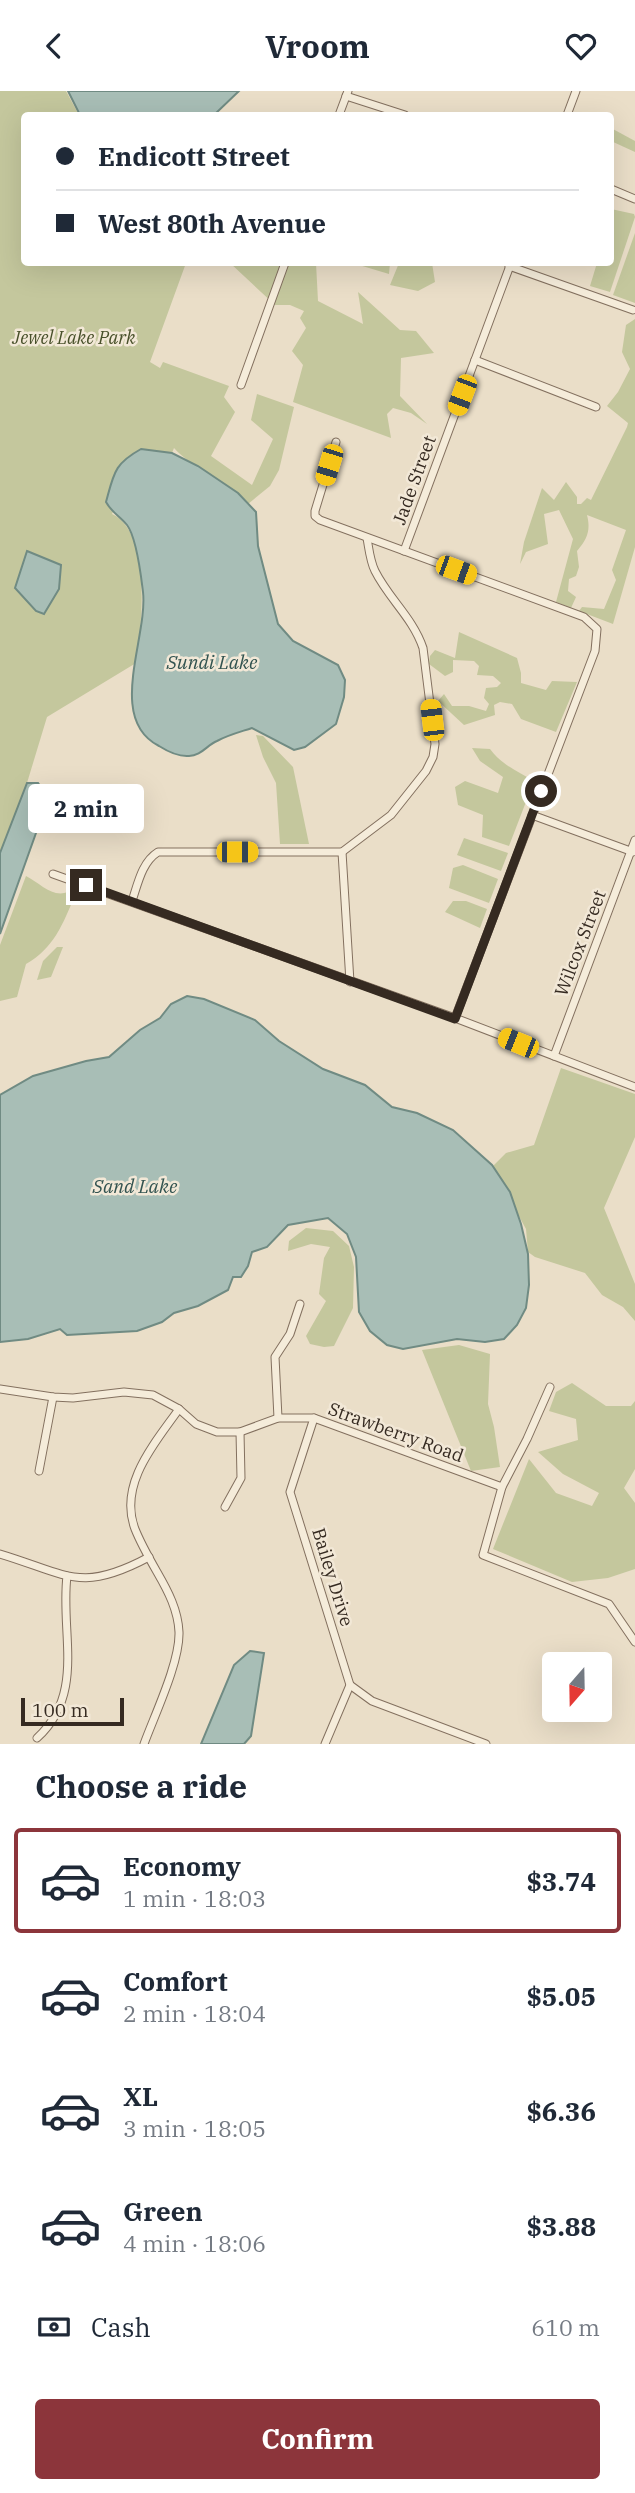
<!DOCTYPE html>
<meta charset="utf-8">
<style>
:root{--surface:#fff;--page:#f2f2f3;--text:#1f2937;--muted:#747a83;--line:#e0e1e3;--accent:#8c353b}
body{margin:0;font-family:"IBM Plex Serif",serif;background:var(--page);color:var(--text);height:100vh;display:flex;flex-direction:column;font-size:26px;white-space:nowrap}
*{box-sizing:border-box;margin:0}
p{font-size:23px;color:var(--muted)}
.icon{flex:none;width:38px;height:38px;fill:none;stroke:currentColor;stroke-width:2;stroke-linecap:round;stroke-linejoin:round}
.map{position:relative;height:1653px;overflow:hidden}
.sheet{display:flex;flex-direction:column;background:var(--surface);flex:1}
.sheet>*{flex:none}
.top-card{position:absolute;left:21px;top:21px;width:593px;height:154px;border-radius:7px;box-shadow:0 7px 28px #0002;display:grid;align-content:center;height:154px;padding:0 35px;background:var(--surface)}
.needle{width:46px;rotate:200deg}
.tools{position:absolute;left:542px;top:1561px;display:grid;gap:14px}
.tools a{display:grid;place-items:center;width:70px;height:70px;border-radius:7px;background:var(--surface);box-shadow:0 7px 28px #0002;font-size:35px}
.scale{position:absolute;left:21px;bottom:18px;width:103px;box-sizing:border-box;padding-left:7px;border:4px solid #352a21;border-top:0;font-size:19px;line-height:24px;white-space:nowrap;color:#352a21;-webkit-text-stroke:5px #f2e8d7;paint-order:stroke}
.end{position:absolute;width:32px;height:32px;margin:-16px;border:9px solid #352a21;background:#fff;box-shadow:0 0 0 4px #fff}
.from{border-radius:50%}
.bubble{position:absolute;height:49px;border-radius:7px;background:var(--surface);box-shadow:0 7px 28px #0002;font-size:23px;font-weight:800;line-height:49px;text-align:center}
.car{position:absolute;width:21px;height:42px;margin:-21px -10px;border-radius:9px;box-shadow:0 0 5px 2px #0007;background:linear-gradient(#f5c518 24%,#345 0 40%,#f5c518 0 76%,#345 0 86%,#f5c518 0)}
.top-card b{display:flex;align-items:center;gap:24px;height:66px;font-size:26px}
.top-card b+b{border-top:2px solid var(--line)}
.top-card i{width:18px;height:18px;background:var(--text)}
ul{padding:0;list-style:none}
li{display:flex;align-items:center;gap:21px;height:105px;margin:0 14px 10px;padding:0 21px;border:4px solid transparent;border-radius:7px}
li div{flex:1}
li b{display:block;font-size:26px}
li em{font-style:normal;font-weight:800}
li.current{border-color:var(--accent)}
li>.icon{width:63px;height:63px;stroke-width:1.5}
h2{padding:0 35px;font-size:32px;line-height:84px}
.pay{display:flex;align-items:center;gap:18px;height:77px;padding:0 35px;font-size:26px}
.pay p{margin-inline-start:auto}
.action{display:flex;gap:14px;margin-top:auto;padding:14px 35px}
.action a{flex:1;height:80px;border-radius:7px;background:var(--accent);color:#fff;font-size:28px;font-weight:800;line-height:80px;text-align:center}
header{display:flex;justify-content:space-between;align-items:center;height:91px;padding:0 35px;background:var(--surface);font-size:32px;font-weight:800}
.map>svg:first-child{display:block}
.green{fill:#c4c79d}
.water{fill:#a8beb6;stroke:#708b83;stroke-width:2}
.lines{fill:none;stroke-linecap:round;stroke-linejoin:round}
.minor-casing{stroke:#83705f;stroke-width:9}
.minor{stroke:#f5ecda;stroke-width:7}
.route{stroke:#352a21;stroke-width:9}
.labels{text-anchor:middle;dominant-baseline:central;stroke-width:5;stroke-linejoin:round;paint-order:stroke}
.park-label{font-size:18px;font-style:italic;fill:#48502a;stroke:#f2e8d7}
.street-label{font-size:18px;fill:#352a21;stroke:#f2e8d7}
.water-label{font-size:19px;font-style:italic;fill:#325350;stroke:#f2e8d7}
</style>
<header><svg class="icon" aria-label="back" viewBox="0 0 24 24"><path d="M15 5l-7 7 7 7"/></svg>Vroom<svg class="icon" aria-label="heart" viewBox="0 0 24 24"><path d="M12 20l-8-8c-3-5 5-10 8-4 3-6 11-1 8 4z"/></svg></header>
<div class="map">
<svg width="635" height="1653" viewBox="0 0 635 1653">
<rect width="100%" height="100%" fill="#eadec8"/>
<g class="green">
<path d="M0 0H66L79 24H24V172H186L150 271 160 277 163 271 229 295 224 306 235 321 211 365 252 394 273 348 251 329 257 303 294 316 279 379 270 395 248 413C228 389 195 380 174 357L172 362 141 358 112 423C152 441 142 536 136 572L47 626 27 692 0 762Z"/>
<path d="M611 37 635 50V61L611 50Z"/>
<path d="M611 118 634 123 635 126 610 201 590 195 597 172H611Z"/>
<path d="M635 142V212L613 204Z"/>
<path d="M230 172H316L318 210 363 233 358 201 400 239 416 240 434 262 401 267 400 305 427 333 411 322 393 317 387 323 391 347 293 311 303 274 292 260 306 237 300 227 304 220 290 214H275Z"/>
<path d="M360 172H390L389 183 359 174Z"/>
<path d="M399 172H432L435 191 418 200 390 194Z"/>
<path d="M635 228V456L613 533 579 520 582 516 604 518 616 489 612 479 626 439 587 424C591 440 587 448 577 460L579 476 576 485 569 488 568 500 576 506 571 517 556 511 573 448 559 419 544 423 548 453 526 461 520 473 524 451 542 397 554 409 566 391 577 406V413H581L587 407 591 409 627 336 628 332 607 315 618 301 630 278 622 261 626 234Z"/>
<path d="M459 541 517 567 521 582V592L546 599 552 590 577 591 556 641 521 628 512 613 500 611 494 614 495 624 464 634 438 610 444 603 452 615H469L486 620 489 613 484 607 486 597 497 596 501 592 493 585 477 584 479 575 474 570 453 569V581L445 585 429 573 430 565 435 559 455 567Z"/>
<path d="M256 644 263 645 293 676 309 753H280L276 692 263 666Z"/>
<path d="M472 657 490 658C501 673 518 681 534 690L509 755 482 746 483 724 458 714 455 696 465 690 498 702 503 686 480 670Z"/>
<path d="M464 747 508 762 501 780 457 764Z"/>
<path d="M463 774 498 788 489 812 449 797 453 777Z"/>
<path d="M26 785C40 792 52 807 68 801L75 804C63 833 54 857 26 873L17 906 0 910V854Z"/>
<path d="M453 810H466L487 818 480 837 445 821Z"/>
<path d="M57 856H63L51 886 37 889 43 870Z"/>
<path d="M561 977 635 1003V1046L604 1117 635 1193V1230L623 1216 602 1204 585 1182 535 1166 528 1161 526 1138 515 1118 510 1101 493 1075 506 1062 534 1054Z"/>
<path d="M306 1137 333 1140 349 1155 354 1176 353 1217 334 1255 324 1256 310 1253 306 1245 326 1210 319 1203 324 1167 330 1156 311 1153 288 1160 289 1150Z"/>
<path d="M459 1254 490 1263 488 1313 494 1336 500 1376 471 1380 422 1259Z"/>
<path d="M572 1292 606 1315H631L635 1310V1378L624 1397 635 1412V1478L608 1487 572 1491 493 1458 529 1368 556 1402 592 1415 599 1402 563 1383 538 1361 578 1349 576 1328 549 1320 556 1301Z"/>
</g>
<g class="water">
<path d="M68 0H239L214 24H80Z"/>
<path d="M141 358 172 362 198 375 238 402 256 421 258 455 278 533 293 550 338 574 345 589 344 606 336 633 305 656 294 659 252 637C240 641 228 644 217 650 207 654 201 665 189 665 179 666 167 660 159 655 106 628 148 547 143 501 141 485 137 447 127 434 120 425 112 422 106 411 114 382 114 373 141 358Z"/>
<path d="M27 460 61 474 59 498 44 523 36 520 15 497Z"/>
<path d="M27 692H38L46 703 36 742 0 843V762Z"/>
<path d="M187 905 204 908 255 929 279 950 323 978 365 994 392 1016 417 1022 453 1039 492 1074 510 1101 521 1133 528 1163 529 1194 526 1217 517 1234 504 1248 485 1251 457 1248 403 1258 387 1254 370 1240 359 1221 356 1166 347 1143 328 1127 288 1134 267 1156 252 1161 248 1175 241 1186H233L228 1199 198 1215 174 1222 162 1231 137 1240 67 1244 60 1238 28 1248 0 1251V1004L33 985 86 970 109 966 140 939 160 927 171 913Z"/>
<path d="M250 1560 264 1562 251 1645 244 1653H201L234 1574Z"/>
</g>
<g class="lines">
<defs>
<g id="minor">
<path d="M346 5 405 24"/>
<path d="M339 24 348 0"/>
<path d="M567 24 576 0"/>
<path d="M611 98 635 108"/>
<path d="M509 175 633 219"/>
<path d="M475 269 596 316"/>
<path d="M241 294 285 172"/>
<path d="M336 351 315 420V425L320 429 584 526 597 538 595 560 455 927"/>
<path d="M404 460 511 172"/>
<path d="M532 724 633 761"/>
<path d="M342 761 350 891"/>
<path d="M53 783 455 927 635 996"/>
<path d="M132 810C138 792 142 771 158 761H342L391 724 426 680 433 666 435 653 423 557C413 527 389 508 375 480 370 470 369 458 367 447"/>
<path d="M554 965 635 749"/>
<path d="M550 1296 527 1348 502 1396 483 1464 609 1513 635 1551"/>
<path d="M0 1298 53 1306 73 1307 124 1301 153 1304 179 1318 196 1333 217 1341H240L278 1327H314L502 1396"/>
<path d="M278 1327 275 1266 290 1243 300 1213"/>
<path d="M314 1327 290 1401 350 1594 325 1653"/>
<path d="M39 1380 53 1306"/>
<path d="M225 1416 241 1387 240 1341"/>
<path d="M0 1463C67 1483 80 1503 149 1466"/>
<path d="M350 1594 372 1610 486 1653"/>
<path d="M37 1647C86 1602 60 1542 67 1485"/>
<path d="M144 1653C155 1623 180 1571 179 1541 178 1519 168 1500 157 1481 149 1467 141 1453 135 1438 118 1393 155 1352 179 1318"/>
</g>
</defs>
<use href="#minor" class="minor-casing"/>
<use href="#minor" class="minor"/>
</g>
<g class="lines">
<path class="route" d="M86 794 455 928 541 700"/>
</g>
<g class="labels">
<g class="park-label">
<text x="74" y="246">Jewel Lake Park</text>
</g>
<g class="street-label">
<text transform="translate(414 389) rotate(-70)">Jade Street</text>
<text transform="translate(580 852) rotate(-69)">Wilcox Street</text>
<text transform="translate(396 1341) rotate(20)">Strawberry Road</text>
<text transform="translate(333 1486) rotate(73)">Bailey Drive</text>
</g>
<g class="water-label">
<text x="212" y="571">Sundi Lake</text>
<text x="135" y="1095">Sand Lake</text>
</g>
</g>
</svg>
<div class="tools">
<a><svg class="needle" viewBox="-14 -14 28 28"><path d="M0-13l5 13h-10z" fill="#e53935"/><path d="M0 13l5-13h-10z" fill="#747a83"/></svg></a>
</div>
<div class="scale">100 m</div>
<i class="end from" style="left:541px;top:700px"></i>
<i class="end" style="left:86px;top:794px"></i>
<div class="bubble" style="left:28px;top:693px;width:116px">2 min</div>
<i class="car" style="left:462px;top:304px;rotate:201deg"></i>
<i class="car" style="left:329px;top:374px;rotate:197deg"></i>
<i class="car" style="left:456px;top:479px;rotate:110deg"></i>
<i class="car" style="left:432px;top:629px;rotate:353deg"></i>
<i class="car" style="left:237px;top:761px;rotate:90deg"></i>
<i class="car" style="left:518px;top:952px;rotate:292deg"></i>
<div class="top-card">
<b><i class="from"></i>Endicott Street</b>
<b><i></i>West 80th Avenue</b>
</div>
</div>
<section class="sheet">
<h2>Choose a ride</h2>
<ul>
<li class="current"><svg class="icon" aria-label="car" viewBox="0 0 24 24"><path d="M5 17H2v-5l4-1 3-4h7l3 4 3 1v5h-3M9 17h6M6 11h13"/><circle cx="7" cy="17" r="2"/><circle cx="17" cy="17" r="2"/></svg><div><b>Economy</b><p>1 min · 18:03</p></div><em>$3.74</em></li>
<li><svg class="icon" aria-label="car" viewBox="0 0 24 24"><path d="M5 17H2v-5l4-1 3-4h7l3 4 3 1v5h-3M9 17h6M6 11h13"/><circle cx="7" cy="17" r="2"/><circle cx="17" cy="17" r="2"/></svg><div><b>Comfort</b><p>2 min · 18:04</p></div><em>$5.05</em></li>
<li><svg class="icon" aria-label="car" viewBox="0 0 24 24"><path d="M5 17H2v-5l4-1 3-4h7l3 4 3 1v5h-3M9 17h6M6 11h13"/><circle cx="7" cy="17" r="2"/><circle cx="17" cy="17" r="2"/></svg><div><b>XL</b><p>3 min · 18:05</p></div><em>$6.36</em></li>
<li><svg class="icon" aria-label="car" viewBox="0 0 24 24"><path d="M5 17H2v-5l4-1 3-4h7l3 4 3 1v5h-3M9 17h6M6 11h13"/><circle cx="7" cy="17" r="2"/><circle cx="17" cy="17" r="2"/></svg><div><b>Green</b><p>4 min · 18:06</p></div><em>$3.88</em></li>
</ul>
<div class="pay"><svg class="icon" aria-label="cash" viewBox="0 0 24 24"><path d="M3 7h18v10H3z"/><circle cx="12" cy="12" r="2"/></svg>Cash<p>610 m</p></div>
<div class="action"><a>Confirm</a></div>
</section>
